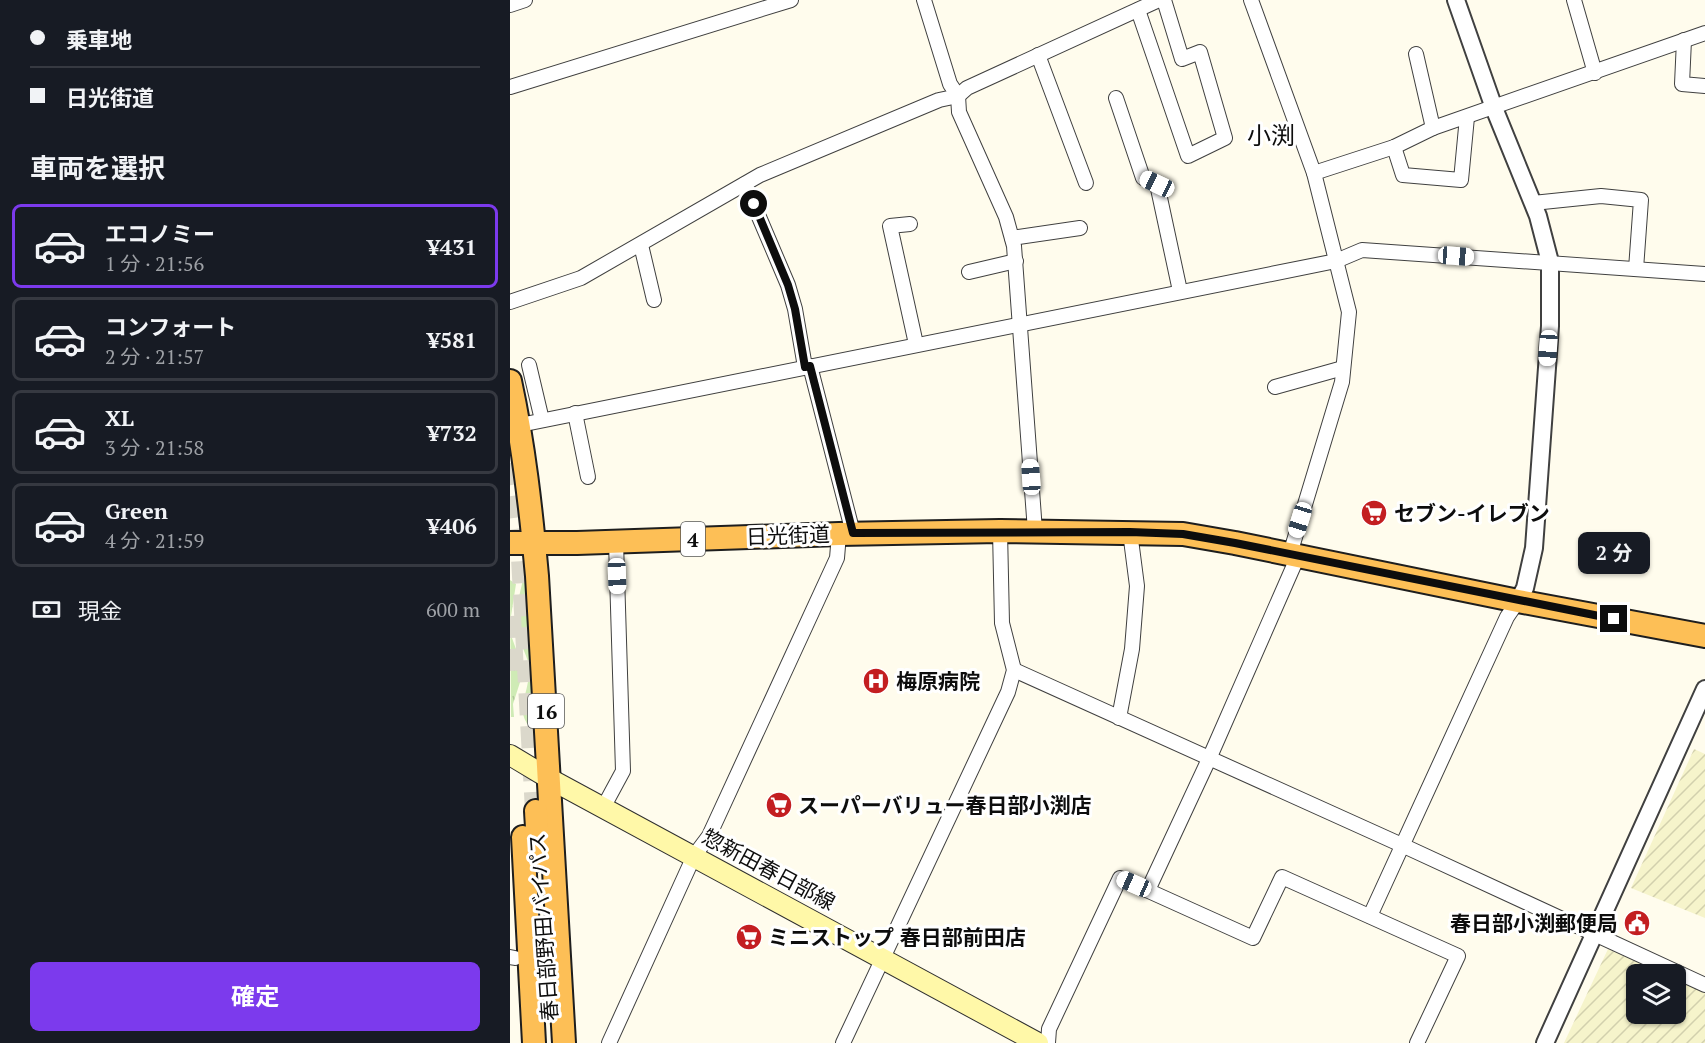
<!DOCTYPE html>
<html lang="ja">
<meta charset="utf-8">
<style>
:root{--surface:#171b24;--page:#20242c;--text:#f1f3f6;--muted:#9ea1a6;--line:#363941;--accent:#7c3aed}
body{margin:0;font-family:"PT Serif","Noto Sans JP",serif;background:var(--page);color:var(--text);height:100vh;display:flex;flex-direction:column;font-size:22px;white-space:nowrap}
*{box-sizing:border-box;margin:0}
p{font-size:20px;color:var(--muted)}
.icon{flex:none;width:33px;height:33px;fill:none;stroke:currentColor;stroke-width:2;stroke-linecap:round;stroke-linejoin:round}
.map{position:relative;flex:1;overflow:hidden}
.side{display:flex;flex-direction:column;background:var(--surface);width:510px}
.side>*{flex:none}
.top-card{display:grid;align-content:center;height:132px;padding:0 30px;background:var(--surface)}
.fabs{position:absolute;left:1116px;top:964px;display:grid;gap:12px}
.fabs a{display:grid;place-items:center;width:60px;height:60px;border-radius:9px;background:var(--surface);box-shadow:0 2px 4px #0004;font-size:30px}
.end{position:absolute;width:27px;height:27px;margin:-14px;border:8px solid #0d0d0d;background:#fff;box-shadow:0 0 0 3px #fff}
.from{border-radius:50%}
.bubble{position:absolute;height:42px;border-radius:9px;background:var(--surface);box-shadow:0 2px 4px #0004;font-size:20px;font-weight:700;line-height:42px;text-align:center}
.car{position:absolute;width:18px;height:36px;margin:-18px -9px;border-radius:8px;box-shadow:0 0 4px 2px #0007;background:linear-gradient(#fff 24%,#345 0 40%,#fff 0 76%,#345 0 86%,#fff 0)}
.top-card b{display:flex;align-items:center;gap:21px;height:57px;font-size:22px}
.top-card b+b{border-top:2px solid var(--line)}
.top-card i{width:15px;height:15px;background:var(--text)}
ul{padding:0;list-style:none}
li{display:flex;align-items:center;gap:18px;height:84px;margin:0 12px 9px;padding:0 18px;border:3px solid var(--line);border-radius:9px}
li div{flex:1}
li b{display:block;font-size:22px}
li em{font-style:normal;font-weight:700}
li.selected{border-color:var(--accent)}
li>.icon{width:54px;height:54px;stroke-width:1.5}
h2{padding:0 30px;font-size:27px;line-height:72px}
.pay{display:flex;align-items:center;gap:15px;height:66px;padding:0 30px;font-size:22px}
.pay p{margin-inline-start:auto}
.cta{display:flex;gap:12px;margin-top:auto;padding:12px 30px}
.cta a{flex:1;height:69px;border-radius:9px;background:var(--accent);color:#fff;font-size:24px;font-weight:700;line-height:69px;text-align:center}
main{display:flex;flex:1;min-height:0}
.map>svg:first-child{display:block}
.farmland{fill:url(#farmland-furrows)}
.grass{fill:url(#grass-tufts)}
.lines{fill:none;stroke-linecap:round;stroke-linejoin:round}
.trunk-tunnel{stroke:#dbd8cb;stroke-width:22;stroke-dasharray:22 11;stroke-linecap:butt}
.minor-casing{stroke:#404040;stroke-width:16}
.tertiary-casing{stroke:#404040;stroke-width:20}
.secondary-casing{stroke:#2f2f2f;stroke-width:22}
.trunk-casing{stroke:#1e1e1e;stroke-width:26}
.minor{stroke:#fff;stroke-width:14}
.tertiary{stroke:#fff;stroke-width:16}
.secondary{stroke:#fff8a8;stroke-width:20}
.trunk{stroke:#fdbf56;stroke-width:22}
.route{stroke:#0d0d0d;stroke-width:8}
.labels{text-anchor:middle;dominant-baseline:central;stroke-width:6;stroke-linejoin:round;paint-order:stroke}
.shield{fill:#fff;stroke:#565656;stroke-width:1.5}
.shield-label{font-size:20px;font-weight:bold;fill:#0d0d0d}
.poi-label{font-size:21px;font-weight:bold;fill:#0d0d0d;stroke:#fff;text-anchor:start}
.street-label{font-size:21px;fill:#0d0d0d;stroke:#fff}
.quarter-label{font-size:24px;fill:#0d0d0d;stroke:#fff}
</style>
<main>
<section class="side">
<div class="top-card">
<b><i class="from"></i>乗車地</b>
<b><i></i>日光街道</b>
</div>
<h2>車両を選択</h2>
<ul>
<li class="selected"><svg class="icon" aria-label="car" viewBox="0 0 24 24"><path d="M5 17H2v-5l4-1 3-4h7l3 4 3 1v5h-3M9 17h6M6 11h13"/><circle cx="7" cy="17" r="2"/><circle cx="17" cy="17" r="2"/></svg><div><b>エコノミー</b><p>1 分 · 21:56</p></div><em>¥431</em></li>
<li><svg class="icon" aria-label="car" viewBox="0 0 24 24"><path d="M5 17H2v-5l4-1 3-4h7l3 4 3 1v5h-3M9 17h6M6 11h13"/><circle cx="7" cy="17" r="2"/><circle cx="17" cy="17" r="2"/></svg><div><b>コンフォート</b><p>2 分 · 21:57</p></div><em>¥581</em></li>
<li><svg class="icon" aria-label="car" viewBox="0 0 24 24"><path d="M5 17H2v-5l4-1 3-4h7l3 4 3 1v5h-3M9 17h6M6 11h13"/><circle cx="7" cy="17" r="2"/><circle cx="17" cy="17" r="2"/></svg><div><b>XL</b><p>3 分 · 21:58</p></div><em>¥732</em></li>
<li><svg class="icon" aria-label="car" viewBox="0 0 24 24"><path d="M5 17H2v-5l4-1 3-4h7l3 4 3 1v5h-3M9 17h6M6 11h13"/><circle cx="7" cy="17" r="2"/><circle cx="17" cy="17" r="2"/></svg><div><b>Green</b><p>4 分 · 21:59</p></div><em>¥406</em></li>
</ul>
<div class="pay"><svg class="icon" aria-label="cash" viewBox="0 0 24 24"><path d="M3 7h18v10H3z"/><circle cx="12" cy="12" r="2"/></svg>現金<p>600 m</p></div>
<div class="cta"><a>確定</a></div>
</section>
<div class="map">
<svg width="1195" height="1043" viewBox="0 0 1195 1043">
<defs>
<pattern id="farmland-furrows" width="10" height="10" patternUnits="userSpaceOnUse" patternTransform="scale(1.5)"><rect width="10" height="10" fill="#f6f4cb"/><path d="M-1 1l2-2M0 10L10 0M9 11l2-2" fill="none" stroke="#d2d0ad"/></pattern>
<pattern id="grass-tufts" width="24" height="20" patternUnits="userSpaceOnUse" patternTransform="scale(1.5)"><rect width="24" height="20" fill="#cfebb5"/><path d="M3 7l-1-3M5 7V3M7 7l1-3M15 17l-1-3M17 17v-4M19 17l1-3" fill="none" stroke="#b1c89a"/></pattern>
</defs>
<rect width="100%" height="100%" fill="#fffced"/>
<g class="farmland">
<path d="M1184 749 1195 754V918L1121 888Z"/>
<path d="M1098 949 1155 975H1126V1014H1166V980L1195 993V1043H1054Z"/>
</g>
<g class="grass">
<path d="M13 579 22 580 28 735C0 712 19 699 19 670 19 656 9 644 7 630 3 615 10 595 13 579Z"/>
<path d="M0 580 6 584 1 616 2 638 11 663 13 673 3 704 4 717H1Z"/>
</g>
<g class="lines">
<g class="trunk-tunnel">
<path d="M0 463 11 540 26 811"/>
<path d="M0 616 3 672"/>
</g>
<defs>
<g id="minor">
<path d="M414 0 440 84 448 96 449 112 496 217 504 246 525 531"/>
<path d="M741 0 804 173 839 312 832 382 780 554"/>
<path d="M1064 0 1085 73"/>
<path d="M0 5 15 0"/>
<path d="M628 10 678 156 715 138 690 52 672 59 654 0"/>
<path d="M1174 40 1172 84 1195 86"/>
<path d="M906 54 923 128"/>
<path d="M528 55 576 183"/>
<path d="M0 87 281 0"/>
<path d="M606 98 633 178 647 184 670 291"/>
<path d="M884 147 893 175 951 180 957 117"/>
<path d="M804 173 884 147 923 128 1195 33"/>
<path d="M235 184 278 285 285 309 295 367"/>
<path d="M1023 203 1091 196 1131 200 1126 269"/>
<path d="M400 224 380 226 406 344"/>
<path d="M502 238 570 228"/>
<path d="M131 245 144 300"/>
<path d="M459 272 506 261"/>
<path d="M0 302 71 278 250 175 429 100 448 96 457 88 649 0"/>
<path d="M19 365 32 420"/>
<path d="M300 366 343 533"/>
<path d="M765 387 833 368"/>
<path d="M65 413 78 477"/>
<path d="M10 425 826 261 852 250 1195 274"/>
<path d="M504 670 894 846 1195 985"/>
<path d="M609 718 622 649 627 586 620 532"/>
<path d="M93 808 113 771 106 542"/>
<path d="M638 890 699 759 788 556"/>
<path d="M860 916 997 617 1008 601"/>
<path d="M0 957 5 958"/>
<path d="M99 1043 184 856 199 836 327 558 329 534"/>
<path d="M333 1043 498 692 504 670 492 623 490 531"/>
<path d="M538 1043 539 1029 610 878 743 938 772 877 948 956 907 1043"/>
</g>
<g id="tertiary">
<path d="M946 0 984 108 1028 216 1040 262V326L1024 548 1015 588 1008 601"/>
<path d="M1035 1043 1195 689"/>
</g>
<path id="secondary" d="M0 755 40 779 528 1043"/>
<g id="trunk">
<path d="M0 381C14 446 21 510 27 576L54 1043"/>
<path d="M0 543H67L329 534 490 531 673 534 725 543 1008 601 1195 636"/>
<path d="M26 811 29 860"/>
<path d="M13 837 24 1043"/>
</g>
</defs>
<use href="#minor" class="minor-casing"/>
<use href="#tertiary" class="tertiary-casing"/>
<use href="#secondary" class="secondary-casing"/>
<use href="#trunk" class="trunk-casing"/>
<use href="#minor" class="minor"/>
<use href="#tertiary" class="tertiary"/>
<use href="#secondary" class="secondary"/>
<use href="#trunk" class="trunk"/>
</g>
<g class="lines">
<path class="route" d="M244 204 278 285 285 309 295 367 300 366 343 533 620 532 673 534 725 543 1104 619"/>
</g>
<defs>
<symbol id="supermarket-disc" viewBox="-11 -11 22 22"><circle r="9.5" fill="#c31e21" stroke="#fff"/><path d="M-6-5.5h2.5l.6 2H6L4.5 2H-2.5L-4.4-4H-6ZM-1.5 3.2a1.3 1.3 0 1 0 .1 0ZM3 3.2a1.3 1.3 0 1 0 .1 0Z" fill="#fff"/></symbol>
<symbol id="hospital-disc" viewBox="-11 -11 22 22"><circle r="9.5" fill="#c31e21" stroke="#fff"/><path d="M-5-5h3v3.5h4V-5h3V5h-3V1.5h-4V5h-3Z" fill="#fff"/></symbol>
<symbol id="civic-disc" viewBox="-11 -11 22 22"><circle r="9.5" fill="#c31e21" stroke="#fff"/><path d="M-.6-6.5H3V-4.5H.6V-3L4-1V1h2V6H-6V1h2V-1L-.6-3ZM-1.2 2.5V6h2.4V2.5Z" fill="#fff"/></symbol>
</defs>
<g fill-rule="evenodd">
<use href="#supermarket-disc" x="849" y="498" width="30" height="30"/>
<use href="#hospital-disc" x="351" y="666" width="30" height="30"/>
<use href="#supermarket-disc" x="254" y="790" width="30" height="30"/>
<use href="#civic-disc" x="1112" y="908" width="30" height="30"/>
<use href="#supermarket-disc" x="224" y="922" width="30" height="30"/>
</g>
<g class="labels">
<g class="shield">
<rect x="171" y="522" width="24" height="34" rx="4.5"/>
<rect x="18" y="694" width="36" height="34" rx="4.5"/>
</g>
<g class="shield-label">
<text x="183" y="539">4</text>
<text x="36" y="711">16</text>
</g>
<g class="poi-label">
<text x="884" y="513">セブン-イレブン</text>
<text x="386" y="681">梅原病院</text>
<text x="288" y="805">スーパーバリュー春日部小渕店</text>
<text x="1108" y="923" text-anchor="end">春日部小渕郵便局</text>
<text x="258" y="937">ミニストップ 春日部前田店</text>
</g>
<g class="street-label">
<text transform="translate(278 535) rotate(-2)">日光街道</text>
<text transform="translate(259 869) rotate(28)">惣新田春日部線</text>
<text transform="translate(33 927) rotate(-94)">春日部野田バイパス</text>
</g>
<g class="quarter-label">
<text x="761" y="135">小渕</text>
</g>
</g>
</svg>
<div class="fabs">
<a><svg class="icon" aria-label="layers" viewBox="0 0 24 24"><path d="M12 4l9 5-9 5-9-5zM3 14l9 5 9-5"/></svg></a>
</div>
<i class="end from" style="left:244px;top:204px"></i>
<i class="end" style="left:1104px;top:619px"></i>
<div class="bubble" style="left:1068px;top:532px;width:72px">2 分</div>
<i class="car" style="left:647px;top:184px;rotate:295deg"></i>
<i class="car" style="left:946px;top:256px;rotate:94deg"></i>
<i class="car" style="left:1038px;top:348px;rotate:184deg"></i>
<i class="car" style="left:521px;top:477px;rotate:356deg"></i>
<i class="car" style="left:790px;top:520px;rotate:197deg"></i>
<i class="car" style="left:107px;top:576px;rotate:178deg"></i>
<i class="car" style="left:624px;top:884px;rotate:294deg"></i>
</div>
</main>
